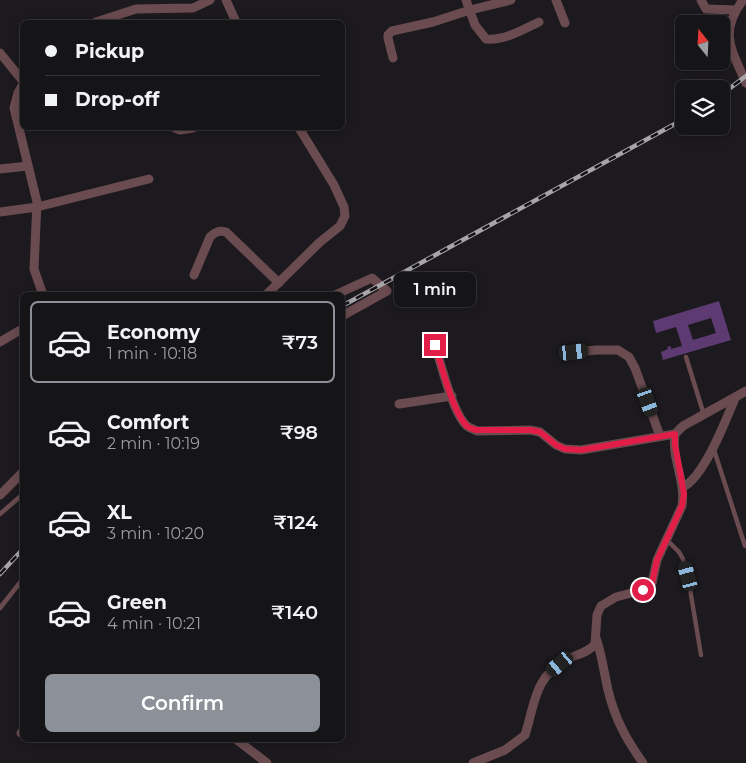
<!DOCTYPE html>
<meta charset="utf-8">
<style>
:root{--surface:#151416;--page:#1e1d1f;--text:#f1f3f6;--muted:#9d9ea1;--line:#343335;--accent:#8c9099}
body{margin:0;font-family:Montserrat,sans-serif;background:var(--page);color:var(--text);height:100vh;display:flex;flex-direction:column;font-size:19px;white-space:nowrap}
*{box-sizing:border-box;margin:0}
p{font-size:16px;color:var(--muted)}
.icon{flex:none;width:28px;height:28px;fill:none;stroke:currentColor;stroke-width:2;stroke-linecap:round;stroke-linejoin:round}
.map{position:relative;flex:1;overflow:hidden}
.side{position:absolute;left:20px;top:292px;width:325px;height:450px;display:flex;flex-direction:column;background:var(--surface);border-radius:8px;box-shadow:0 2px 12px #0003,0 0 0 1px var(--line)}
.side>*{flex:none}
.hud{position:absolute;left:20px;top:20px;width:325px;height:110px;border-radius:8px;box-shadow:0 2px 12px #0003,0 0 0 1px var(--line);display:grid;align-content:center;height:110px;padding:0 25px;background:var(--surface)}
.needle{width:32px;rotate:342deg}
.tools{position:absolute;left:675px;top:15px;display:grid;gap:10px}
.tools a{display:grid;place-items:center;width:55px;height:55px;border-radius:8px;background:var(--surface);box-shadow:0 2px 12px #0003,0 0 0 1px var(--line);font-size:25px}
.end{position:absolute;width:22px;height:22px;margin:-11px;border:6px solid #e11d48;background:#fff;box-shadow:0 0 0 2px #fff}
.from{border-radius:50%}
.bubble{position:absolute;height:35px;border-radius:8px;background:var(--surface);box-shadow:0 2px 12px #0003,0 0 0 1px var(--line);font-size:16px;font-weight:600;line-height:35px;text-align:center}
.car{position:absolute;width:15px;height:30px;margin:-15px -8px;border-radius:6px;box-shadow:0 0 4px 1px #0007;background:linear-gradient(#222 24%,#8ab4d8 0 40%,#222 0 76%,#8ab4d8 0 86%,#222 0)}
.hud b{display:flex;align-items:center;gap:18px;height:48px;font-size:19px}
.hud b+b{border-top:1px solid var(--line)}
.hud i{width:12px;height:12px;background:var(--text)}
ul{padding:9px 0 0;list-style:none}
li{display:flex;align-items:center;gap:15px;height:82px;margin:0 10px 8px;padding:0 15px;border:2px solid transparent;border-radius:8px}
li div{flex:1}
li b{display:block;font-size:19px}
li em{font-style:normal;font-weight:600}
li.on{border-color:var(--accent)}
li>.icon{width:45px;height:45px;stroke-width:1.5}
.action{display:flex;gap:10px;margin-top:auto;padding:10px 25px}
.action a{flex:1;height:58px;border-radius:8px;background:var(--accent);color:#fff;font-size:20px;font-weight:600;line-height:58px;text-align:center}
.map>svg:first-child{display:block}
.building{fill:#5d3a71;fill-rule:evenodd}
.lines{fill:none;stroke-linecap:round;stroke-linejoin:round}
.lane{stroke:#6a4b4f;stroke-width:4.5}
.street{stroke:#6a4b4f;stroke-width:9}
.rail-casing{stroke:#a7a5a8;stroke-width:4.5}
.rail{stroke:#131115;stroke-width:2.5;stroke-dasharray:8;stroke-linecap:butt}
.route{stroke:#e11d48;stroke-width:6}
</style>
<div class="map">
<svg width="746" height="763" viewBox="0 0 746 763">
<rect width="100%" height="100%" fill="#1c1a1e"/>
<path class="building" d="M719 301 731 340 663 360 661 352 668 349 667 347 671 346V349L682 346 676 327 656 333 653 321ZM711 318 716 333 693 340 688 325Z"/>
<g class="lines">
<g class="lane">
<path d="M686 357 704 415"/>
<path d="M714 450 745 546"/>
<path d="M0 514 22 495"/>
<path d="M666 539 679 552 683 559 688 577 701 655"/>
<path d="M0 608 22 580"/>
</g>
<g class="street">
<path d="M226 0 236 22"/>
<path d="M466 0 475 25 486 39C504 41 522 30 539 22"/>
<path d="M556 0 565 23"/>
<path d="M701 0 706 9 735 10"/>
<path d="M743 0C718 33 732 50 746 83"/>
<path d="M96 22 136 9 193 8 210 0"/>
<path d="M0 53 22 80"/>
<path d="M393 58 388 38V35L392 31 433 22 470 10 511 0"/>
<path d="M22 86 18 93 14 108 37 202 34 269 43 295"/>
<path d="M175 128 180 130 193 128"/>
<path d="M0 169 28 166"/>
<path d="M0 212 37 207 149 179"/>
<path d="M194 275 210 237C215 232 219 230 226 232L279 283"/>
<path d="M266 295 320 242 340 226 345 216 344 207 334 185 299 128"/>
<path d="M335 295 372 278 387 291 342 316"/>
<path d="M0 342 22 329"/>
<path d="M435 345C441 364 453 414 467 426 470 428 473 429 477 431L530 430 540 432 556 445 565 449 581 450 675 434"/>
<path d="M574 352 597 350H618L629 357 635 368 660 436"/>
<path d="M399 404 452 396"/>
<path d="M683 487C704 477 726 420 735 398"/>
<path d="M0 495 22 473"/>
<path d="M596 638C602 655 604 673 608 690 615 719 626 739 643 763"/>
<path d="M21 733 22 732"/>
<path d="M237 740 267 763"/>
<path d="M473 763 505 750 525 735C535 704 534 676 568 659 577 654 588 653 595 644L597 615 601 606 616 597 643 590 652 583 657 560 682 506C686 481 671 458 675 434L683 426 746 391"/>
</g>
<defs>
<g id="rail">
<path d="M721 95 746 76"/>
<path d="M342 306 684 119"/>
<path d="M0 574 22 550"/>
</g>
</defs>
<use href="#rail" class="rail-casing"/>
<use href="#rail" class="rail"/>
</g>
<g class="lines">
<path class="route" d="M435 345C441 364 453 413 467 426 470 429 473 429 477 430H530L540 432 556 445 565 449 581 450 675 434V445L684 494 682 506 657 560 652 583 643 590"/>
</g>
</svg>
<div class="tools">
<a><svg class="needle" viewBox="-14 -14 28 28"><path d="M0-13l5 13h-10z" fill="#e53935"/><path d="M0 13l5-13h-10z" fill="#9d9ea1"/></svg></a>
<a><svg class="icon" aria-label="layers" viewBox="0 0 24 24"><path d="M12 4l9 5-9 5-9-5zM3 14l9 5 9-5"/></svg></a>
</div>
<i class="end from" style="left:643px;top:590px"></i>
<i class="end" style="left:435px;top:345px"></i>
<div class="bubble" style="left:394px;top:272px;width:82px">1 min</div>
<i class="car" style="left:574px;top:352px;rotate:84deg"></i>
<i class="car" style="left:648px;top:402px;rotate:160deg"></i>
<i class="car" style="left:688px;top:576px;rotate:345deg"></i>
<i class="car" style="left:560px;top:664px;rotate:230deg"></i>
<div class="hud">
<b><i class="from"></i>Pickup</b>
<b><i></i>Drop-off</b>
</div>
<section class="side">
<ul>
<li class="on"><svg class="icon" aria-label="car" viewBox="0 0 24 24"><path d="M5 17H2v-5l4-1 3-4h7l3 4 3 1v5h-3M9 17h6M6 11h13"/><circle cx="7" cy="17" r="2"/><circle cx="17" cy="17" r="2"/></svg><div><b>Economy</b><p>1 min · 10:18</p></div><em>₹73</em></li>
<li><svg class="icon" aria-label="car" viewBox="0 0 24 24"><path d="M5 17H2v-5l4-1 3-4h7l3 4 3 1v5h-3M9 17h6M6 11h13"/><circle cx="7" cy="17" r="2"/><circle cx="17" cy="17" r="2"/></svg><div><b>Comfort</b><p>2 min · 10:19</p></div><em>₹98</em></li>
<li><svg class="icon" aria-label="car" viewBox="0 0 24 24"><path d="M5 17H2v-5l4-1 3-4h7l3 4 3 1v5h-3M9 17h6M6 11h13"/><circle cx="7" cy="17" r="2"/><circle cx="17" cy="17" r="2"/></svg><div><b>XL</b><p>3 min · 10:20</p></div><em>₹124</em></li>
<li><svg class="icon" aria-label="car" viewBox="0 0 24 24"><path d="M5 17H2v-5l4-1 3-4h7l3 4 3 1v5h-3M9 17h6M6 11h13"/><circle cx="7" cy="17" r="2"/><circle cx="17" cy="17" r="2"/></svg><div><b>Green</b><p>4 min · 10:21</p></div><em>₹140</em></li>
</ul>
<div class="action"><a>Confirm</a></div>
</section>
</div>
